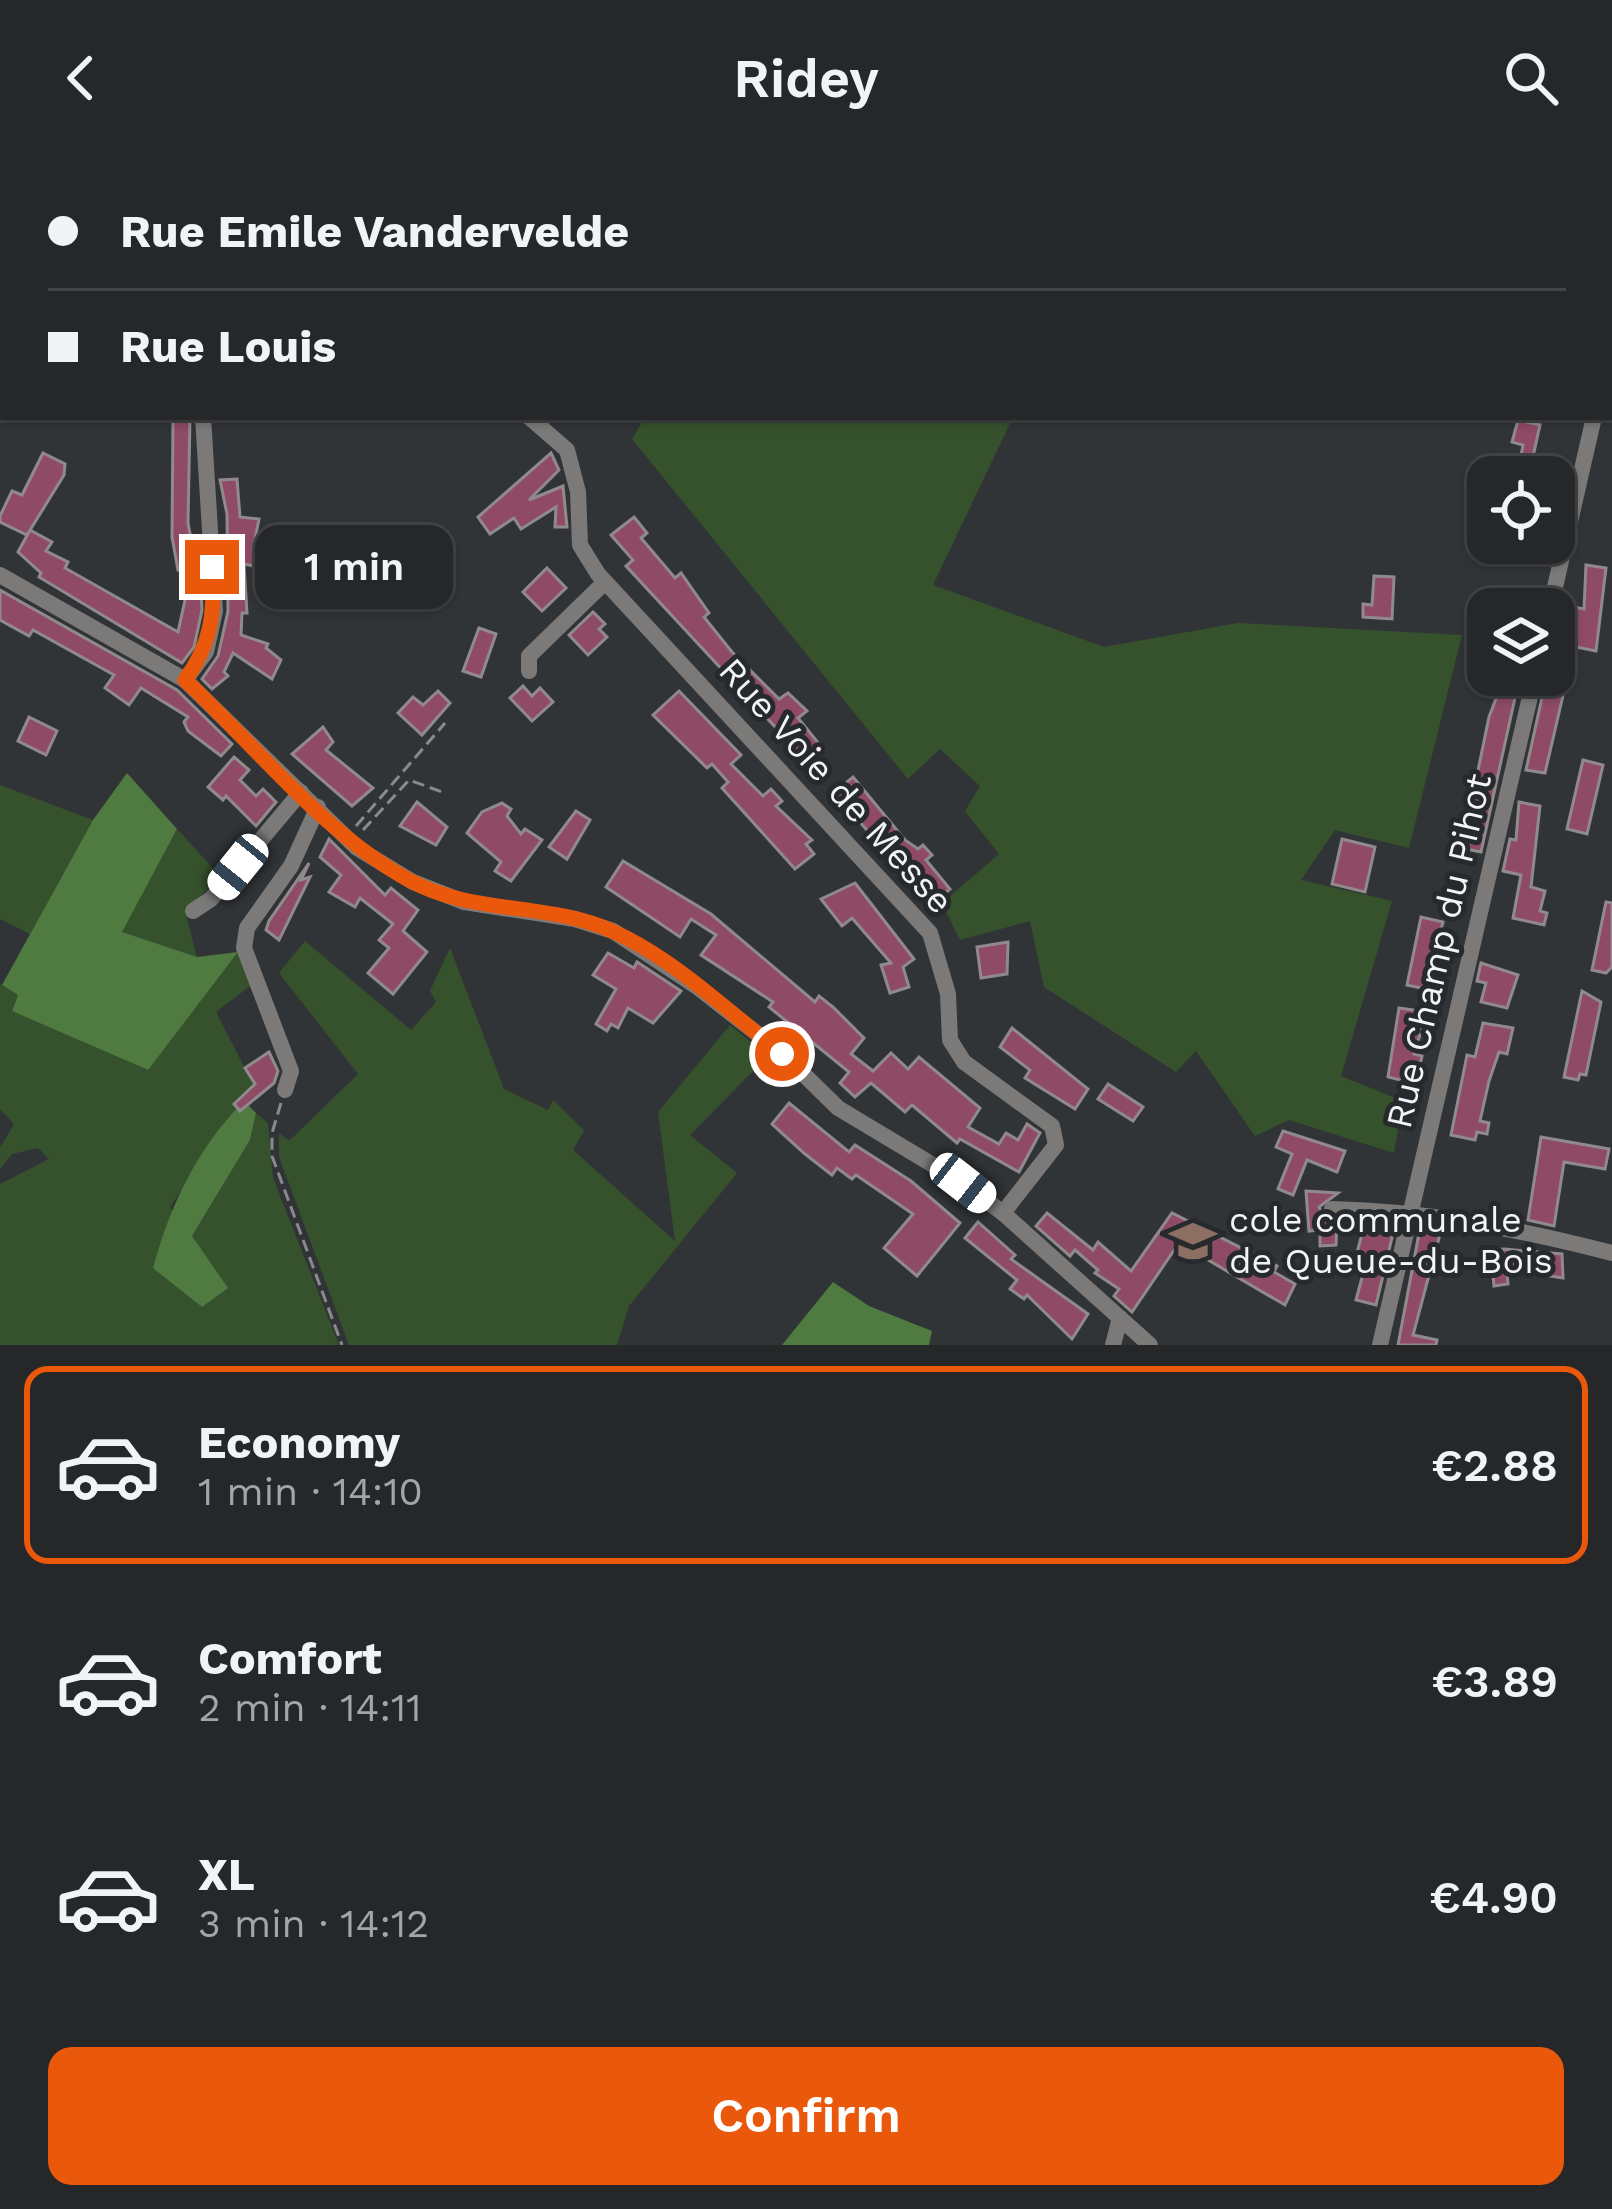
<!DOCTYPE html>
<meta charset="utf-8">
<style>
:root{--surface:#252729;--page:#313335;--text:#f1f3f6;--muted:#a3a5a8;--line:#424446;--accent:#ea580c}
body{margin:0;font-family:"Work Sans",sans-serif;background:var(--page);color:var(--text);height:100vh;display:flex;flex-direction:column;font-size:45px;white-space:nowrap}
*{box-sizing:border-box;margin:0}
p{font-size:39px;color:var(--muted)}
.icon{flex:none;width:66px;height:66px;fill:none;stroke:currentColor;stroke-width:2;stroke-linecap:round;stroke-linejoin:round}
.map{position:relative;height:1189px;overflow:hidden}
.panel{display:flex;flex-direction:column;background:var(--surface);flex:1}
.panel>*{flex:none}
.banner{position:absolute;left:0px;top:0px;width:1614px;height:264px;box-shadow:0 3px 9px #0004,0 0 0 3px var(--line);display:grid;align-content:center;height:264px;padding:0 48px;background:var(--surface)}
.fabs{position:absolute;left:1467px;top:300px;display:grid;gap:24px}
.fabs a{display:grid;place-items:center;width:108px;height:108px;border-radius:24px;background:var(--surface);box-shadow:0 3px 9px #0004,0 0 0 3px var(--line);font-size:60px}
.end{position:absolute;width:54px;height:54px;margin:-27px;border:15px solid #ea580c;background:#fff;box-shadow:0 0 0 6px #fff}
.from{border-radius:50%}
.bubble{position:absolute;height:84px;border-radius:24px;background:var(--surface);box-shadow:0 3px 9px #0004,0 0 0 3px var(--line);font-size:39px;font-weight:600;line-height:84px;text-align:center}
.car{position:absolute;width:36px;height:72px;margin:-36px -18px;border-radius:15px;box-shadow:0 0 9px 3px #0007;background:linear-gradient(#fff 24%,#345 0 40%,#fff 0 76%,#345 0 86%,#fff 0)}
.banner b{display:flex;align-items:center;gap:42px;height:114px;font-size:45px}
.banner b+b{border-top:3px solid var(--line)}
.banner i{width:30px;height:30px;background:var(--text)}
ul{padding:21px 0 0;list-style:none}
li{display:flex;align-items:center;gap:36px;height:198px;margin:0 24px 18px;padding:0 24px;border:6px solid transparent;border-radius:24px}
li div{flex:1}
li b{display:block;font-size:45px}
li em{font-style:normal;font-weight:600}
li.current{border-color:var(--accent)}
li>.icon{width:108px;height:108px;stroke-width:1.5}
.primary-button{display:flex;gap:24px;margin-top:auto;padding:24px 48px}
.primary-button a{flex:1;height:138px;border-radius:24px;background:var(--accent);color:#fff;font-size:48px;font-weight:600;line-height:138px;text-align:center}
header{display:flex;justify-content:space-between;align-items:center;height:156px;padding:0 48px;background:var(--surface);font-size:54px;font-weight:600}
.map>svg:first-child{display:block}
.green{fill:#36522c}
.forest{fill:#4f7a40}
.building{fill:#8f4a65;stroke:#908a8c;stroke-width:3}
.lines{fill:none;stroke-linecap:round;stroke-linejoin:round}
.path{stroke:#888a8d;stroke-width:3;stroke-dasharray:12 6;stroke-linecap:butt}
.minor{stroke:#7c7a78;stroke-width:16}
.route{stroke:#ea580c;stroke-width:15}
.labels{text-anchor:middle;dominant-baseline:central;stroke-width:10;stroke-linejoin:round;paint-order:stroke}
.street-label{font-size:36px;fill:#f2f4f7;stroke:#272a2d}
.poi-label{font-size:36px;fill:#f2f4f7;stroke:#272a2d;text-anchor:start}
</style>
<header><svg class="icon" aria-label="back" viewBox="0 0 24 24"><path d="M15 5l-7 7 7 7"/></svg>Ridey<svg class="icon" aria-label="search" viewBox="0 0 24 24"><circle cx="10" cy="10" r="6"/><path d="M15 15l6 6"/></svg></header>
<div class="map">
<svg width="1612" height="1189" viewBox="0 0 1612 1189">
<rect width="100%" height="100%" fill="#313437"/>
<g class="green">
<path d="M645 261H1013L933 429 1104 491 1238 467 1462 479 1409 692 1335 674 1301 724 1392 745 1341 920 1403 945 1394 997 1289 964 1255 980 1196 895 1176 916 1044 831 1030 765 960 784 942 747 999 698 965 655 980 630 940 593 908 623 632 283Z"/>
<path d="M0 629 93 664 30 778 0 763Z"/>
<path d="M177 673 221 721 185 754 197 802 121 776Z"/>
<path d="M305 785 411 874 436 846 430 835 450 792 504 933 548 954 553 944 584 974 573 994 675 1085 658 956 730 869 768 900 690 979 737 1017 629 1150 617 1189H349L279 1001V977L289 985 358 918 279 817Z"/>
<path d="M241 792 254 827 216 856 253 928 170 1051 192 1080 250 984 256 957 268 967 273 1022 339 1189H0V1028L49 1003 38 992 12 998 0 1013V992L14 968 0 953V828L18 839 12 854 147 914Z"/>
</g>
<g class="forest">
<path d="M127 617 177 673 122 776 197 801 238 796 148 914 12 855 18 839 2 829 93 664Z"/>
<path d="M244 945 256 957 250 984 192 1080 228 1132 202 1151 153 1112C170 1050 197 992 244 945Z"/>
<path d="M833 1126 869 1150 932 1175 929 1189H782Z"/>
</g>
<g class="building">
<path d="M173 261H190L188 367 195 404 199 402 202 454 194 491 182 507 39 421 41 417 18 396 30 374 52 386 46 395 68 406 65 412 178 476 192 412 178 414 172 381Z"/>
<path d="M1518 264 1540 269 1532 305 1553 310 1550 321H1517L1523 289 1512 286Z"/>
<path d="M43 297 65 308 64 319 27 379 0 366V360L12 335 22 339Z"/>
<path d="M551 297 559 314 529 344 563 330 567 371H555L556 351 521 373 514 362 490 378 478 361Z"/>
<path d="M237 323 240 361 259 363 253 393 258 411 244 408 247 457H242L241 479 268 488 266 492 281 504 272 523 233 497 224 516 228 520 212 533 202 523 218 500 228 455 227 358 220 324Z"/>
<path d="M634 361 647 377 641 382 675 422 681 417 709 457 704 461 732 496 779 543 788 537 807 555 798 562 824 594 816 601 811 595 803 601 626 410 633 404 611 379Z"/>
<path d="M1586 409 1606 412 1596 495 1566 489 1574 451 1584 453Z"/>
<path d="M547 412 566 432 542 455 523 436Z"/>
<path d="M1374 420 1394 421 1392 463 1363 461V448L1372 449Z"/>
<path d="M0 434 177 534 232 588 221 600 188 575 184 566 188 561 141 532 129 549 105 532 114 519 33 474 29 480 0 464Z"/>
<path d="M593 456 605 468 599 473 607 481 588 499 569 479Z"/>
<path d="M479 472 496 478 481 521 463 515Z"/>
<path d="M1554 515 1568 518 1545 617 1526 614 1547 519Z"/>
<path d="M1505 519H1520L1481 696 1462 692 1489 561Z"/>
<path d="M523 530 532 540 540 532 553 546 532 565 510 542Z"/>
<path d="M438 535 450 547 422 579 398 557 413 541 423 549Z"/>
<path d="M679 535 741 599 731 608 763 640 771 633 782 645 776 650 812 684 806 688 814 698 795 713 722 632 728 626 712 608 707 612 653 559Z"/>
<path d="M29 561 57 575 46 599 18 585Z"/>
<path d="M323 571 333 586 326 594 373 632 352 650 292 598Z"/>
<path d="M234 601 249 614 240 624 256 640 263 633 276 646 256 670 226 640 223 644 208 631Z"/>
<path d="M1583 604 1603 609 1587 678 1567 673Z"/>
<path d="M853 621 905 684 918 693 923 689 932 699 926 704 950 733 930 750 913 730 922 722 904 701 896 707 834 637Z"/>
<path d="M417 646 447 671 436 689 400 670Z"/>
<path d="M1519 646 1540 650 1531 731 1545 735 1540 755 1547 757 1544 769 1513 762 1521 719 1503 715 1510 683 1516 684Z"/>
<path d="M502 647 511 653 507 660 521 678 525 673 542 684 511 725 495 715 501 706 467 677 482 656Z"/>
<path d="M576 655 590 664 567 703 549 691Z"/>
<path d="M329 683 385 739 391 732 418 754 403 775 427 796 393 838 368 817 389 792 379 784 393 768 360 742 355 751 329 736 341 719 320 701Z"/>
<path d="M1342 683 1375 691 1365 736 1332 728Z"/>
<path d="M623 705 711 758 815 846 819 840 833 851 864 882 851 898 873 915 891 897 908 913 919 901 980 952 968 971 999 988 1006 977 1018 984 1027 968 1040 977 1019 1016 960 983 957 987 912 949 905 956 871 927 855 941 840 927 849 916 769 851 773 846 701 799 716 779 691 763 680 781 606 731Z"/>
<path d="M309 707 301 724 310 721 279 784 266 774 269 765Z"/>
<path d="M855 727 914 803 903 811 909 831 890 837 881 809 891 807 852 762 842 770 821 743Z"/>
<path d="M1606 746 1612 747V811L1606 817 1592 814Z"/>
<path d="M1421 761 1443 766 1426 833 1407 829Z"/>
<path d="M1008 786 1007 818 981 822 977 791Z"/>
<path d="M608 797 634 812 637 806 681 835 653 867 628 852 618 872 611 868 607 875 596 868 616 833 593 819Z"/>
<path d="M1481 807 1518 819 1507 852 1481 846 1486 827 1477 825Z"/>
<path d="M1582 835 1601 846 1586 919 1580 918 1578 924 1564 921Z"/>
<path d="M1399 852 1427 856 1414 898 1422 900 1416 928 1388 921Z"/>
<path d="M1483 867 1513 872 1507 898 1499 896 1489 925 1480 965 1489 967 1487 978 1477 976 1475 984 1451 979 1467 899 1475 901Z"/>
<path d="M1012 872 1088 933 1075 953 1025 922 1030 914 1000 891Z"/>
<path d="M269 896 278 915 274 927 240 955 234 948 255 928 245 912Z"/>
<path d="M1108 928 1143 951 1133 965 1098 943Z"/>
<path d="M789 947 849 996 855 989 911 1025 960 1067 917 1120 884 1092 913 1058 856 1019 852 1023 837 1012 832 1019 805 998 772 968Z"/>
<path d="M1283 975 1345 995 1337 1016 1307 1004 1293 1039 1278 1033 1292 998 1276 991Z"/>
<path d="M1541 981 1609 993 1605 1013 1564 1006 1554 1070 1528 1064Z"/>
<path d="M1306 1035 1338 1037 1319 1051 1324 1063 1337 1066 1336 1089 1320 1090V1074L1309 1075Z"/>
<path d="M1047 1057 1093 1094 1098 1086 1131 1115 1172 1057 1277 1110 1274 1116 1295 1128 1285 1149 1179 1087 1132 1156 1114 1140 1119 1133 1095 1117 1098 1114 1075 1094 1070 1100 1036 1070Z"/>
<path d="M978 1066 1015 1099 1011 1103 1088 1158 1072 1183 1027 1139 1024 1143 1010 1133 1017 1124 965 1082Z"/>
<path d="M1365 1067 1395 1069 1376 1149 1356 1144 1364 1114 1353 1111Z"/>
<path d="M1420 1072 1439 1074V1082L1413 1179 1437 1184 1436 1189H1398Z"/>
<path d="M1504 1093 1562 1098 1563 1122 1544 1119 1545 1113 1507 1117 1508 1128 1494 1130 1491 1094Z"/>
</g>
<g class="lines">
<g class="path">
<path d="M1287 3V0"/>
<path d="M356 670 445 567"/>
<path d="M363 674 409 624 445 637"/>
<path d="M281 947 272 977V1000L342 1189"/>
</g>
<g class="minor">
<path d="M100 0 103 3"/>
<path d="M398 0 402 3"/>
<path d="M14 3 15 0"/>
<path d="M272 3 273 0"/>
<path d="M710 3 714 0"/>
<path d="M0 34 3 27"/>
<path d="M1611 184 1612 180"/>
<path d="M529 261 567 294 578 336 580 389 598 418 930 777 948 838 950 884 964 906 1052 970 1056 989 1003 1057"/>
<path d="M0 419 185 524 357 692 413 726 464 746 575 763 613 775 696 830 782 897 838 952 963 1027 1003 1057 1150 1189"/>
<path d="M1550 453 1594 261"/>
<path d="M529 515V500L605 426"/>
<path d="M185 524 206 496 215 455 203 261"/>
<path d="M193 755 211 743 301 636"/>
<path d="M285 934 291 915 244 792 247 772 291 710 318 651"/>
<path d="M1332 1053C1429 1055 1518 1073 1612 1097"/>
<path d="M1113 1189 1120 1162"/>
<path d="M1380 1189 1535 519"/>
</g>
</g>
<g class="lines">
<path class="route" d="M212 411C215 456 212 487 185 524 257 591 323 677 409 724 472 759 548 746 612 775 673 802 729 856 782 898"/>
</g>
<defs>
<symbol id="school-bare" viewBox="-9 -9 18 18"><path d="M0-5L7-2L0 1L-7-2ZM-4 1L0 2.5L4 1V4Q0 6-4 4Z" fill="#8d6e63" stroke="#272a2d" stroke-width="2.5" paint-order="stroke"/></symbol>
</defs>
<g fill-rule="evenodd">
<use href="#school-bare" x="1160" y="1052" width="66" height="66"/>
</g>
<g class="labels">
<g class="street-label">
<text transform="translate(836 630) rotate(48)">Rue Voie de Messe</text>
<text transform="translate(1439 795) rotate(-77)">Rue Champ du Pihot</text>
</g>
<g class="poi-label">
<text x="1229" y="1064">cole communale<tspan x="1229" dy="41">de Queue-du-Bois</tspan></text>
</g>
</g>
</svg>
<div class="fabs">
<a><svg class="icon" aria-label="locate" viewBox="0 0 24 24"><circle cx="12" cy="12" r="6"/><path d="M12 2v4M12 18v4M2 12h4M18 12h4"/></svg></a>
<a><svg class="icon" aria-label="layers" viewBox="0 0 24 24"><path d="M12 4l9 5-9 5-9-5zM3 14l9 5 9-5"/></svg></a>
</div>
<i class="end from" style="left:782px;top:898px"></i>
<i class="end" style="left:212px;top:411px"></i>
<div class="bubble" style="left:255px;top:369px;width:198px">1 min</div>
<i class="car" style="left:238px;top:711px;rotate:219deg"></i>
<i class="car" style="left:963px;top:1027px;rotate:128deg"></i>
<div class="banner">
<b><i class="from"></i>Rue Emile Vandervelde</b>
<b><i></i>Rue Louis</b>
</div>
</div>
<section class="panel">
<ul>
<li class="current"><svg class="icon" aria-label="car" viewBox="0 0 24 24"><path d="M5 17H2v-5l4-1 3-4h7l3 4 3 1v5h-3M9 17h6M6 11h13"/><circle cx="7" cy="17" r="2"/><circle cx="17" cy="17" r="2"/></svg><div><b>Economy</b><p>1 min · 14:10</p></div><em>€2.88</em></li>
<li><svg class="icon" aria-label="car" viewBox="0 0 24 24"><path d="M5 17H2v-5l4-1 3-4h7l3 4 3 1v5h-3M9 17h6M6 11h13"/><circle cx="7" cy="17" r="2"/><circle cx="17" cy="17" r="2"/></svg><div><b>Comfort</b><p>2 min · 14:11</p></div><em>€3.89</em></li>
<li><svg class="icon" aria-label="car" viewBox="0 0 24 24"><path d="M5 17H2v-5l4-1 3-4h7l3 4 3 1v5h-3M9 17h6M6 11h13"/><circle cx="7" cy="17" r="2"/><circle cx="17" cy="17" r="2"/></svg><div><b>XL</b><p>3 min · 14:12</p></div><em>€4.90</em></li>
</ul>
<div class="primary-button"><a>Confirm</a></div>
</section>
